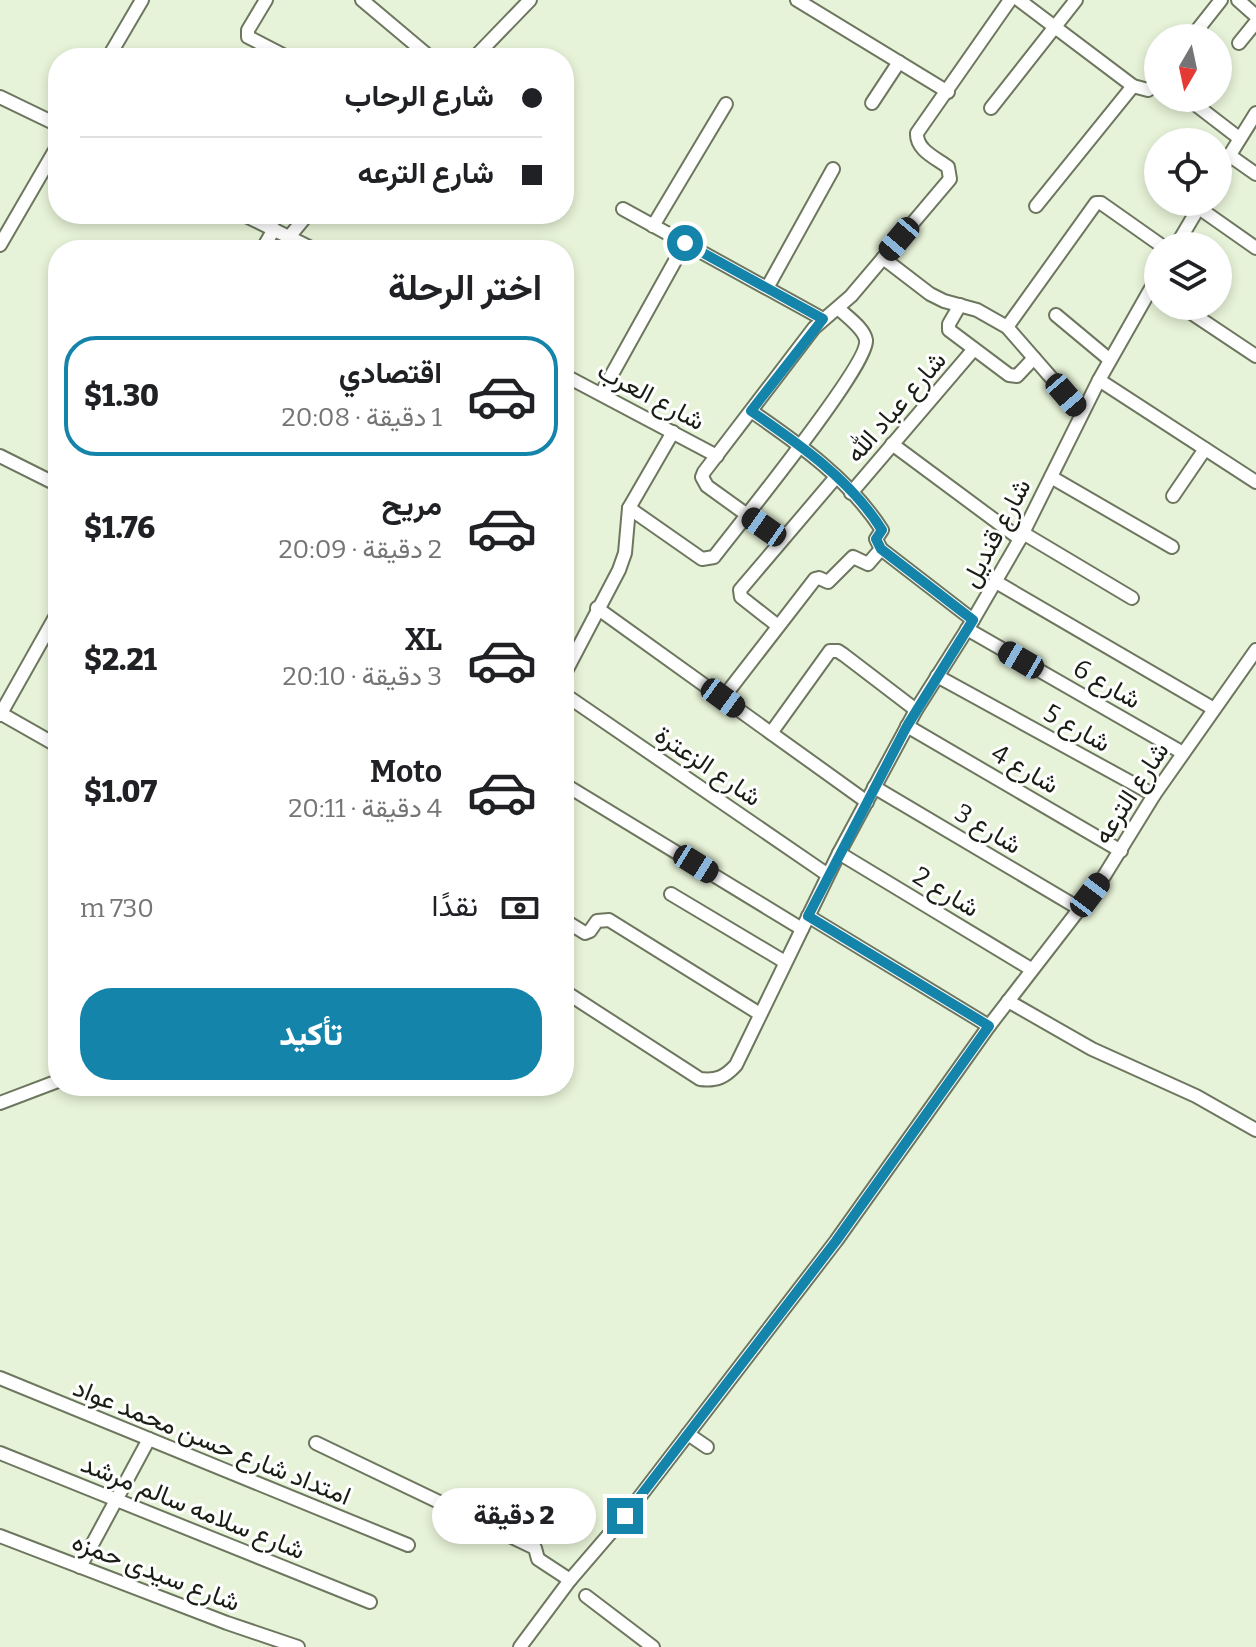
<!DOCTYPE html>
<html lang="ar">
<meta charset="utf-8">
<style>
:root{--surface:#fff;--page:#f6f6f6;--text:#202124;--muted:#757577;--line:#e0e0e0;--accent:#1584ab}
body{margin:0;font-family:Bitter,Vazirmatn,serif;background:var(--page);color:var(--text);direction:rtl;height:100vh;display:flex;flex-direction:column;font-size:30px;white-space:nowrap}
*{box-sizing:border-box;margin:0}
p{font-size:26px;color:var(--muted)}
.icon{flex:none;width:44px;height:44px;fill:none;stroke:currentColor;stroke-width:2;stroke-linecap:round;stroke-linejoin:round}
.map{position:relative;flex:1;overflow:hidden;direction:ltr}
.drawer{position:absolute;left:48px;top:240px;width:526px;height:856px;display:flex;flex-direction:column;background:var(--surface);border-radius:32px;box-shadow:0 4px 12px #0003;direction:rtl}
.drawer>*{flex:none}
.guide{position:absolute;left:48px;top:48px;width:526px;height:176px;border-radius:32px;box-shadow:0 4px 12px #0003;direction:rtl;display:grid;align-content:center;height:176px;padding:0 32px;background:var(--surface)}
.needle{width:52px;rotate:189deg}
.fabs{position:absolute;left:1144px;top:24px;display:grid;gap:16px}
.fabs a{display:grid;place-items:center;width:88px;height:88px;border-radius:50%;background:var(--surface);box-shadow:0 4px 12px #0003;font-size:40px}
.end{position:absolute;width:36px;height:36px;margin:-18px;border:10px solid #1584ab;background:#fff;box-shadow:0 0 0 4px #fff}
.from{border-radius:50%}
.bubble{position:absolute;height:56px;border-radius:28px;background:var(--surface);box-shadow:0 4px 12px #0003;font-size:26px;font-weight:800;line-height:56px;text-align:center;direction:rtl}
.car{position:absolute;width:24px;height:48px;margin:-24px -12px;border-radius:10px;box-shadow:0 0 6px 2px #0007;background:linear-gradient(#222 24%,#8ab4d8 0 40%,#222 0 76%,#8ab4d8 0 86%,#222 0)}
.guide b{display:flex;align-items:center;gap:28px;height:76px;font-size:30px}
.guide b+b{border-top:2px solid var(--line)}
.guide i{width:20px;height:20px;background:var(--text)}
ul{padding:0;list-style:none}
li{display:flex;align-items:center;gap:24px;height:120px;margin:0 16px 12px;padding:0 16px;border:4px solid transparent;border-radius:32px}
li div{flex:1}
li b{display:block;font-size:30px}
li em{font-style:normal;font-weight:800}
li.active{border-color:var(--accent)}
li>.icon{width:72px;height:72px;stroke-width:1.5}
h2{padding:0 32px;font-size:36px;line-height:96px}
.pay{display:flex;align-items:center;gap:20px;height:88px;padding:0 32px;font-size:30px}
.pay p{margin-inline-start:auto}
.primary-button{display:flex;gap:16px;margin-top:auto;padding:16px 32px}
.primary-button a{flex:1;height:92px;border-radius:32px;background:var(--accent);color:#fff;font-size:32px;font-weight:800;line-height:92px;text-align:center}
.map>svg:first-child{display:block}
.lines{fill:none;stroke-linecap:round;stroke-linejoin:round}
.minor-casing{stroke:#6d775f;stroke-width:16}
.minor{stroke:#fff;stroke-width:12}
.route{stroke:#1584ab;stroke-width:10}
.labels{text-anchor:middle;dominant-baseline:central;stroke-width:6;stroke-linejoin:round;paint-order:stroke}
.street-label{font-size:26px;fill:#191e14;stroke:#fff}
</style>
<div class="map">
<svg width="1256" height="1647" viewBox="0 0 1256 1647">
<rect width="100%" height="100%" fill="#e7f3d8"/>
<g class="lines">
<defs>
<g id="minor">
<path d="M266 0 248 30V37L289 58"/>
<path d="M362 0 431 58"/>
<path d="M797 0 948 92"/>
<path d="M1019 0 1133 86 1148 90 1158 81"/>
<path d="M1238 0 1256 16"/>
<path d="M1191 38 1221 0"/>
<path d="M1239 43 1256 22"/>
<path d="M108 58 142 0"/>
<path d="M474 58 530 0"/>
<path d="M0 97 58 125"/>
<path d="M1187 98 1239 138"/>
<path d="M872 103 899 62"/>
<path d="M991 108 1076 0"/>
<path d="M1229 155 1256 174"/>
<path d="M1218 174 1256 113"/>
<path d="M1036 206 1133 86"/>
<path d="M1199 208 1256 248"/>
<path d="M623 209 823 319"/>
<path d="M242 214 315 250"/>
<path d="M653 226 726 104"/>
<path d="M289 237 308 214"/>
<path d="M0 245 58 145"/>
<path d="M1176 246 1202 202"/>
<path d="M262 250 274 229"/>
<path d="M883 258 930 294 944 301 977 310 1007 327 1082 413"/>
<path d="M767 288 833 169"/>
<path d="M960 305 949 324V330L1009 375 1017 376 1034 358"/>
<path d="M1181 306 1256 356"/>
<path d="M1056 315 1110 360"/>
<path d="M1007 327 1096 203H1101L1162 246"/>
<path d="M564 375 717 456"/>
<path d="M1099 380 1256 482"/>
<path d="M601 394 685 243"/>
<path d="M892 444 1020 539"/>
<path d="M0 456 58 485"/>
<path d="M1051 477 1172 547"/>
<path d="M851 493 974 349"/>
<path d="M1173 496 1205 449"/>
<path d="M629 508 702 559 714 557C736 528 870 364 866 340 864 328 846 316 838 308"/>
<path d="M1023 533 1132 598"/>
<path d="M782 540 707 486 702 477 704 472 814 328 851 296 950 179 948 167C936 158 916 150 917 133L1010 0"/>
<path d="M881 549 973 620"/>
<path d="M996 582 1214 709"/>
<path d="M597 608 867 802"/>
<path d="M778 626 741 597 740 590 836 477"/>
<path d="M967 629 1183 753"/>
<path d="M564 675 619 570 625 553 629 508 673 432"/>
<path d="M937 676 1154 795"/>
<path d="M564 694 828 875"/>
<path d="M723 698 815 579 819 578 828 582 853 557 868 564 881 549 876 539 882 530C850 480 799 444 751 411"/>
<path d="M0 713 58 746"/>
<path d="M0 715 58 612"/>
<path d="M907 726 1121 851"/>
<path d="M771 733 830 651H838L844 655 916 710"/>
<path d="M564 784 802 929"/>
<path d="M874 787 1080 909"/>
<path d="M839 853 1031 969"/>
<path d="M671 894 785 962"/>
<path d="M808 916 989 1026"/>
<path d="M564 920 585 933 590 931 597 921 609 920 760 1014"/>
<path d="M564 991 700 1079C717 1081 725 1077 736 1065L839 853 916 710 973 620 1020 539 1099 380 1158 276"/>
<path d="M1008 1001 1092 1049 1196 1096 1256 1130"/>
<path d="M0 1103 58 1081"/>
<path d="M0 1378 408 1545"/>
<path d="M688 1434 707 1447"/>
<path d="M316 1443 535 1548 538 1559 570 1580"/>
<path d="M0 1453 370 1602"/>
<path d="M0 1536 227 1623 298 1647"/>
<path d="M80 1567 149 1439"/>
<path d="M586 1596 653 1647"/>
<path d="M520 1647 570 1580 625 1516 836 1241 989 1026 1101 881 1154 795 1256 650"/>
</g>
</defs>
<use href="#minor" class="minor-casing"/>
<use href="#minor" class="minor"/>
</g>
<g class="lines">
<path class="route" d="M625 1516 836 1241 989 1026 808 916 907 726 973 620 881 549 876 539 882 530C851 480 799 444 751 411L823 319 685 243"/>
</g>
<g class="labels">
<g class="street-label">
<text transform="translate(651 396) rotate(28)">شارع العرب</text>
<text transform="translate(896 407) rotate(-49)">شارع عباد الله</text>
<text transform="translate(996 533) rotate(-62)">شارع قنديل</text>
<text transform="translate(1107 684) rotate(30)">شارع 6</text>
<text transform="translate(1077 728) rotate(29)">شارع 5</text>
<text transform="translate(708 766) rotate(34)">شارع الزعترة</text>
<text transform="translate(1025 769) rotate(30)">شارع 4</text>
<text transform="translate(1131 793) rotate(-57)">شارع الترعه</text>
<text transform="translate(988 829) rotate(31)">شارع 3</text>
<text transform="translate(946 892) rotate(31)">شارع 2</text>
<text transform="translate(212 1442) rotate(22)">امتداد شارع حسن محمد عواد</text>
<text transform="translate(193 1507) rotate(22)">شارع سلامه سالم مرشد</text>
<text transform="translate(156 1572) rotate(21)">شارع سيدى حمزه</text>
</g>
</g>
</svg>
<div class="fabs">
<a><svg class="needle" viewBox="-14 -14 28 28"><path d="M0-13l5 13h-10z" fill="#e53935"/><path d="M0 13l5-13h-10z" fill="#757577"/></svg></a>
<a><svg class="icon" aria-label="locate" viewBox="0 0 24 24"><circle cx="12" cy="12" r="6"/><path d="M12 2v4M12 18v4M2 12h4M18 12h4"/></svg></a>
<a><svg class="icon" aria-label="layers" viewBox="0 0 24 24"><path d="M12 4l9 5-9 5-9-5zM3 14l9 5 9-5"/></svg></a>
</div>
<i class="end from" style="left:685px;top:243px"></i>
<i class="end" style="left:625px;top:1516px"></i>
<div class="bubble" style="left:432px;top:1488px;width:164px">2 دقيقة</div>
<i class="car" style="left:899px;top:239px;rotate:220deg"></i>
<i class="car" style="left:1066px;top:395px;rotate:139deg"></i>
<i class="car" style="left:764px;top:527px;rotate:305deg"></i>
<i class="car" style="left:1021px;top:660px;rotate:300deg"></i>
<i class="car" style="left:723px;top:698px;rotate:126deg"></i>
<i class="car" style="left:696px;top:864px;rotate:122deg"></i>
<i class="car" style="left:1090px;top:895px;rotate:37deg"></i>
<div class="guide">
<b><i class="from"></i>شارع الرحاب</b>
<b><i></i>شارع الترعه</b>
</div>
<section class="drawer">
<h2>اختر الرحلة</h2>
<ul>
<li class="active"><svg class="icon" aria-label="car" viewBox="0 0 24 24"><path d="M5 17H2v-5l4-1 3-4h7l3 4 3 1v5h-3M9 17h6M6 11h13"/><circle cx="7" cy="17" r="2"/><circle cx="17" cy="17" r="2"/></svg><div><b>اقتصادي</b><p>1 دقيقة · 20:08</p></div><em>$1.30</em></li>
<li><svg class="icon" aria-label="car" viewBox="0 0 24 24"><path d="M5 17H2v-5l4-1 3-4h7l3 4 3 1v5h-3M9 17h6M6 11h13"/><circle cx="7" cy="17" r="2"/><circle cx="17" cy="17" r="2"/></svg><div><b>مريح</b><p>2 دقيقة · 20:09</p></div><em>$1.76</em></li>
<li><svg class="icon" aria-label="car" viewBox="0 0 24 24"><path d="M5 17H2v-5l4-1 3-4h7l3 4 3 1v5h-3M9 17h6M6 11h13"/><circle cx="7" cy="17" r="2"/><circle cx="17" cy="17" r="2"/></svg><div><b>XL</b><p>3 دقيقة · 20:10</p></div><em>$2.21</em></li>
<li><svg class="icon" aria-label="car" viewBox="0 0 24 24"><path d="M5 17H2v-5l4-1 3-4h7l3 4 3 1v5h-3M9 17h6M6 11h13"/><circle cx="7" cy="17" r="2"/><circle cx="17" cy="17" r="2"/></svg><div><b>Moto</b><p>4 دقيقة · 20:11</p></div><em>$1.07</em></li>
</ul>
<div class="pay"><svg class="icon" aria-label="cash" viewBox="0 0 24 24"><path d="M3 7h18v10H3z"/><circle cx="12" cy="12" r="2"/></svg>نقدًا<p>730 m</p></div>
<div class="primary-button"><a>تأكيد</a></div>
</section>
</div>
